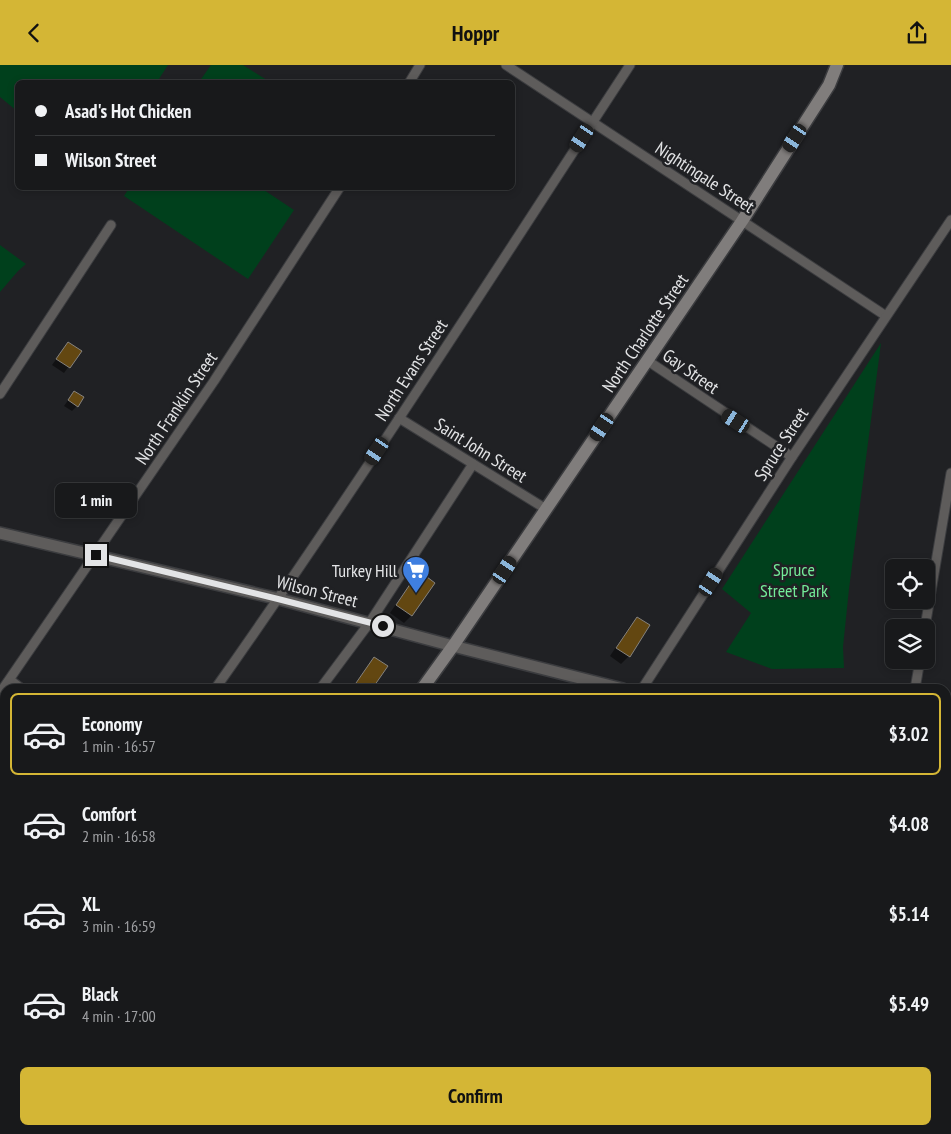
<!DOCTYPE html>
<meta charset="utf-8">
<style>
:root{--surface:#18191b;--page:#252628;--text:#f1f3f6;--muted:#9fa0a3;--line:#36383a;--accent:#d4b635}
body{margin:0;font-family:"PT Sans Narrow",sans-serif;background:var(--page);color:var(--text);height:100vh;display:flex;flex-direction:column;font-size:19px;white-space:nowrap}
*{box-sizing:border-box;margin:0}
p{font-size:16px;color:var(--muted)}
.icon{flex:none;width:28px;height:28px;fill:none;stroke:currentColor;stroke-width:2;stroke-linecap:round;stroke-linejoin:round}
.map{position:relative;flex:1;overflow:hidden}
.panel{position:absolute;left:0px;top:619px;width:951px;height:451px;display:flex;flex-direction:column;background:var(--surface);border-radius:15px 15px 0 0;box-shadow:0 2px 8px #0003,0 0 0 1px var(--line)}
.panel>*{flex:none}
.banner{position:absolute;left:15px;top:15px;width:500px;height:110px;border-radius:8px;box-shadow:0 2px 8px #0003,0 0 0 1px var(--line);display:grid;align-content:center;height:110px;padding:0 20px;background:var(--surface)}
.fabs{position:absolute;left:885px;top:494px;display:grid;gap:10px}
.fabs a{display:grid;place-items:center;width:50px;height:50px;border-radius:8px;background:var(--surface);box-shadow:0 2px 8px #0003,0 0 0 1px var(--line);font-size:25px}
.end{position:absolute;width:22px;height:22px;margin:-11px;border:6px solid #e3e4e6;background:#111;box-shadow:0 0 0 2px #111}
.from{border-radius:50%}
.bubble{position:absolute;height:35px;border-radius:8px;background:var(--surface);box-shadow:0 2px 8px #0003,0 0 0 1px var(--line);font-size:16px;font-weight:700;line-height:35px;text-align:center}
.car{position:absolute;width:15px;height:30px;margin:-15px -8px;border-radius:6px;box-shadow:0 0 4px 1px #0007;background:linear-gradient(#222 24%,#8ab4d8 0 40%,#222 0 76%,#8ab4d8 0 86%,#222 0)}
.banner b{display:flex;align-items:center;gap:18px;height:48px;font-size:19px}
.banner b+b{border-top:1px solid var(--line)}
.banner i{width:12px;height:12px;background:var(--text)}
ul{padding:9px 0 0;list-style:none}
li{display:flex;align-items:center;gap:15px;height:82px;margin:0 10px 8px;padding:0 10px;border:2px solid transparent;border-radius:8px}
li div{flex:1}
li b{display:block;font-size:19px}
li em{font-style:normal;font-weight:700}
li.current{border-color:var(--accent)}
li>.icon{width:45px;height:45px;stroke-width:1.5}
.button{display:flex;gap:10px;margin-top:auto;padding:10px 20px}
.button a{flex:1;height:58px;border-radius:8px;background:var(--accent);color:#111;font-size:20px;font-weight:700;line-height:58px;text-align:center}
header{display:flex;justify-content:space-between;align-items:center;height:65px;padding:0 20px;background:var(--accent);color:#111;font-size:22px;font-weight:700}
.map>svg:first-child{display:block}
.green{fill:#00401c}
.shadow{fill:#0007}
.building{fill:#634711;stroke:#85827e}
.lines{fill:none;stroke-linecap:round;stroke-linejoin:round}
.minor-casing{stroke:#3b3c3f;stroke-width:11}
.tertiary-casing{stroke:#3b3c3f;stroke-width:14}
.secondary-casing{stroke:#3b3c3f;stroke-width:15}
.minor{stroke:#5e5c5b;stroke-width:9}
.tertiary{stroke:#5e5c5b;stroke-width:11}
.secondary{stroke:#807d7c;stroke-width:12}
.route{stroke:#e3e4e6;stroke-width:6}
.labels{text-anchor:middle;dominant-baseline:central;stroke-width:5;stroke-linejoin:round;paint-order:stroke}
.street-label{font-size:18px;fill:#e3e4e6;stroke:#202124}
.park-label{font-size:18px;fill:#74ec99;stroke:#202124}
.poi-label{font-size:18px;fill:#e3e4e6;stroke:#202124;text-anchor:end}
</style>
<header><svg class="icon" aria-label="back" viewBox="0 0 24 24"><path d="M15 5l-7 7 7 7"/></svg>Hoppr<svg class="icon" aria-label="share" viewBox="0 0 24 24"><path d="M12 15V3M7 8l5-5 5 5M5 13v7h14v-7"/></svg></header>
<div class="map">
<svg width="951" height="1069" viewBox="0 0 951 1069">
<rect width="100%" height="100%" fill="#202124"/>
<g class="green">
<path d="M0 0H168L157 17 18 18 17 46 0 32Z"/>
<path d="M211 0H243L270 17H199Z"/>
<path d="M129 123H261L294 145 248 214 124 131Z"/>
<path d="M0 180 26 199 18 206 0 227Z"/>
<path d="M881 278 849 524 843 582 844 603 772 604 726 587 751 548 722 524Z"/>
</g>
<g class="shadow">
<path d="M68 278 80 286 64 308 52 300Z"/>
<path d="M74 327 77 341 72 346 64 341Z"/>
<path d="M419 508 412 550 404 558 390 548 412 516Z"/>
<path d="M637 553 629 591 621 599 610 591 630 561Z"/>
<path d="M374 594 370 624 352 623 370 598Z"/>
<path d="M85 1065H117L128 1069H84Z"/>
</g>
<g class="building">
<path d="M68 277 82 286 70 303 56 294Z"/>
<path d="M74 326 84 332 78 342 68 335Z"/>
<path d="M419 506 435 518 412 551 396 540Z"/>
<path d="M637 552 650 560 630 592 616 583Z"/>
<path d="M374 592 388 601 372 624H365L356 618Z"/>
</g>
<g class="lines">
<defs>
<g id="minor">
<path d="M506 0 886 251"/>
<path d="M409 18 420 0"/>
<path d="M648 296 792 392"/>
<path d="M0 329 111 160"/>
<path d="M399 353 546 444"/>
<path d="M925 562 951 408"/>
<path d="M10 615 22 624"/>
<path d="M215 624C359 420 493 209 630 0"/>
<path d="M320 624 370 557 473 399"/>
<path d="M642 624 792 392 951 155"/>
<path d="M915 624 920 595"/>
<path d="M0 628 214 316 340 122"/>
<path d="M0 914 5 915"/>
<path d="M946 926 951 927"/>
<path d="M0 1014 5 996"/>
<path d="M457 1065 469 1069"/>
<path d="M80 1069 81 1065"/>
<path d="M345 1069 346 1065"/>
<path d="M686 1069 687 1065"/>
<path d="M843 1069 844 1065"/>
</g>
<g id="tertiary">
<path d="M0 468 279 534 453 581 623 624"/>
<path d="M946 672 951 673"/>
</g>
<g id="secondary">
<path d="M422 624 453 581 742 156 829 20 837 0"/>
<path d="M163 1069 164 1065"/>
</g>
</defs>
<use href="#minor" class="minor-casing"/>
<use href="#tertiary" class="tertiary-casing"/>
<use href="#secondary" class="secondary-casing"/>
<use href="#minor" class="minor"/>
<use href="#tertiary" class="tertiary"/>
<use href="#secondary" class="secondary"/>
</g>
<g class="lines">
<path class="route" d="M96 490 278 534 383 561"/>
</g>
<defs>
<symbol id="supermarket-pin" viewBox="-11 -11 22 30"><path d="M0 17L-7.5 6A9.5 9.5 0 1 1 7.5 6Z" fill="#3f7fe0" stroke="#202124"/><path d="M-6-5.5h2.5l.6 2H6L4.5 2H-2.5L-4.4-4H-6ZM-1.5 3.2a1.3 1.3 0 1 0 .1 0ZM3 3.2a1.3 1.3 0 1 0 .1 0Z" fill="#fff"/></symbol>
</defs>
<g fill-rule="evenodd">
<use href="#supermarket-pin" x="400" y="489" width="32" height="43"/>
</g>
<g class="labels">
<g class="street-label">
<text transform="translate(705 112) rotate(33)">Nightingale Street</text>
<text transform="translate(645 268) rotate(-56)">North Charlotte Street</text>
<text transform="translate(411 305) rotate(-57)">North Evans Street</text>
<text transform="translate(691 306) rotate(35)">Gay Street</text>
<text transform="translate(176 343) rotate(-56)">North Franklin Street</text>
<text transform="translate(781 379) rotate(-57)">Spruce Street</text>
<text transform="translate(481 385) rotate(32)">Saint John Street</text>
<text transform="translate(317 526) rotate(14)">Wilson Street</text>
</g>
<g class="park-label">
<text x="794" y="504">Spruce<tspan x="794" dy="21">Street Park</tspan></text>
</g>
<g class="poi-label">
<text x="397" y="505">Turkey Hill</text>
</g>
</g>
</svg>
<div class="fabs">
<a><svg class="icon" aria-label="locate" viewBox="0 0 24 24"><circle cx="12" cy="12" r="6"/><path d="M12 2v4M12 18v4M2 12h4M18 12h4"/></svg></a>
<a><svg class="icon" aria-label="layers" viewBox="0 0 24 24"><path d="M12 4l9 5-9 5-9-5zM3 14l9 5 9-5"/></svg></a>
</div>
<i class="end from" style="left:383px;top:561px"></i>
<i class="end" style="left:96px;top:490px"></i>
<div class="bubble" style="left:55px;top:418px;width:82px">1 min</div>
<i class="car" style="left:582px;top:73px;rotate:213deg"></i>
<i class="car" style="left:795px;top:73px;rotate:213deg"></i>
<i class="car" style="left:736px;top:356px;rotate:303deg"></i>
<i class="car" style="left:602px;top:362px;rotate:214deg"></i>
<i class="car" style="left:377px;top:386px;rotate:214deg"></i>
<i class="car" style="left:505px;top:505px;rotate:34deg"></i>
<i class="car" style="left:711px;top:517px;rotate:33deg"></i>
<div class="banner">
<b><i class="from"></i>Asad's Hot Chicken</b>
<b><i></i>Wilson Street</b>
</div>
<section class="panel">
<ul>
<li class="current"><svg class="icon" aria-label="car" viewBox="0 0 24 24"><path d="M5 17H2v-5l4-1 3-4h7l3 4 3 1v5h-3M9 17h6M6 11h13"/><circle cx="7" cy="17" r="2"/><circle cx="17" cy="17" r="2"/></svg><div><b>Economy</b><p>1 min · 16:57</p></div><em>$3.02</em></li>
<li><svg class="icon" aria-label="car" viewBox="0 0 24 24"><path d="M5 17H2v-5l4-1 3-4h7l3 4 3 1v5h-3M9 17h6M6 11h13"/><circle cx="7" cy="17" r="2"/><circle cx="17" cy="17" r="2"/></svg><div><b>Comfort</b><p>2 min · 16:58</p></div><em>$4.08</em></li>
<li><svg class="icon" aria-label="car" viewBox="0 0 24 24"><path d="M5 17H2v-5l4-1 3-4h7l3 4 3 1v5h-3M9 17h6M6 11h13"/><circle cx="7" cy="17" r="2"/><circle cx="17" cy="17" r="2"/></svg><div><b>XL</b><p>3 min · 16:59</p></div><em>$5.14</em></li>
<li><svg class="icon" aria-label="car" viewBox="0 0 24 24"><path d="M5 17H2v-5l4-1 3-4h7l3 4 3 1v5h-3M9 17h6M6 11h13"/><circle cx="7" cy="17" r="2"/><circle cx="17" cy="17" r="2"/></svg><div><b>Black</b><p>4 min · 17:00</p></div><em>$5.49</em></li>
</ul>
<div class="button"><a>Confirm</a></div>
</section>
</div>
